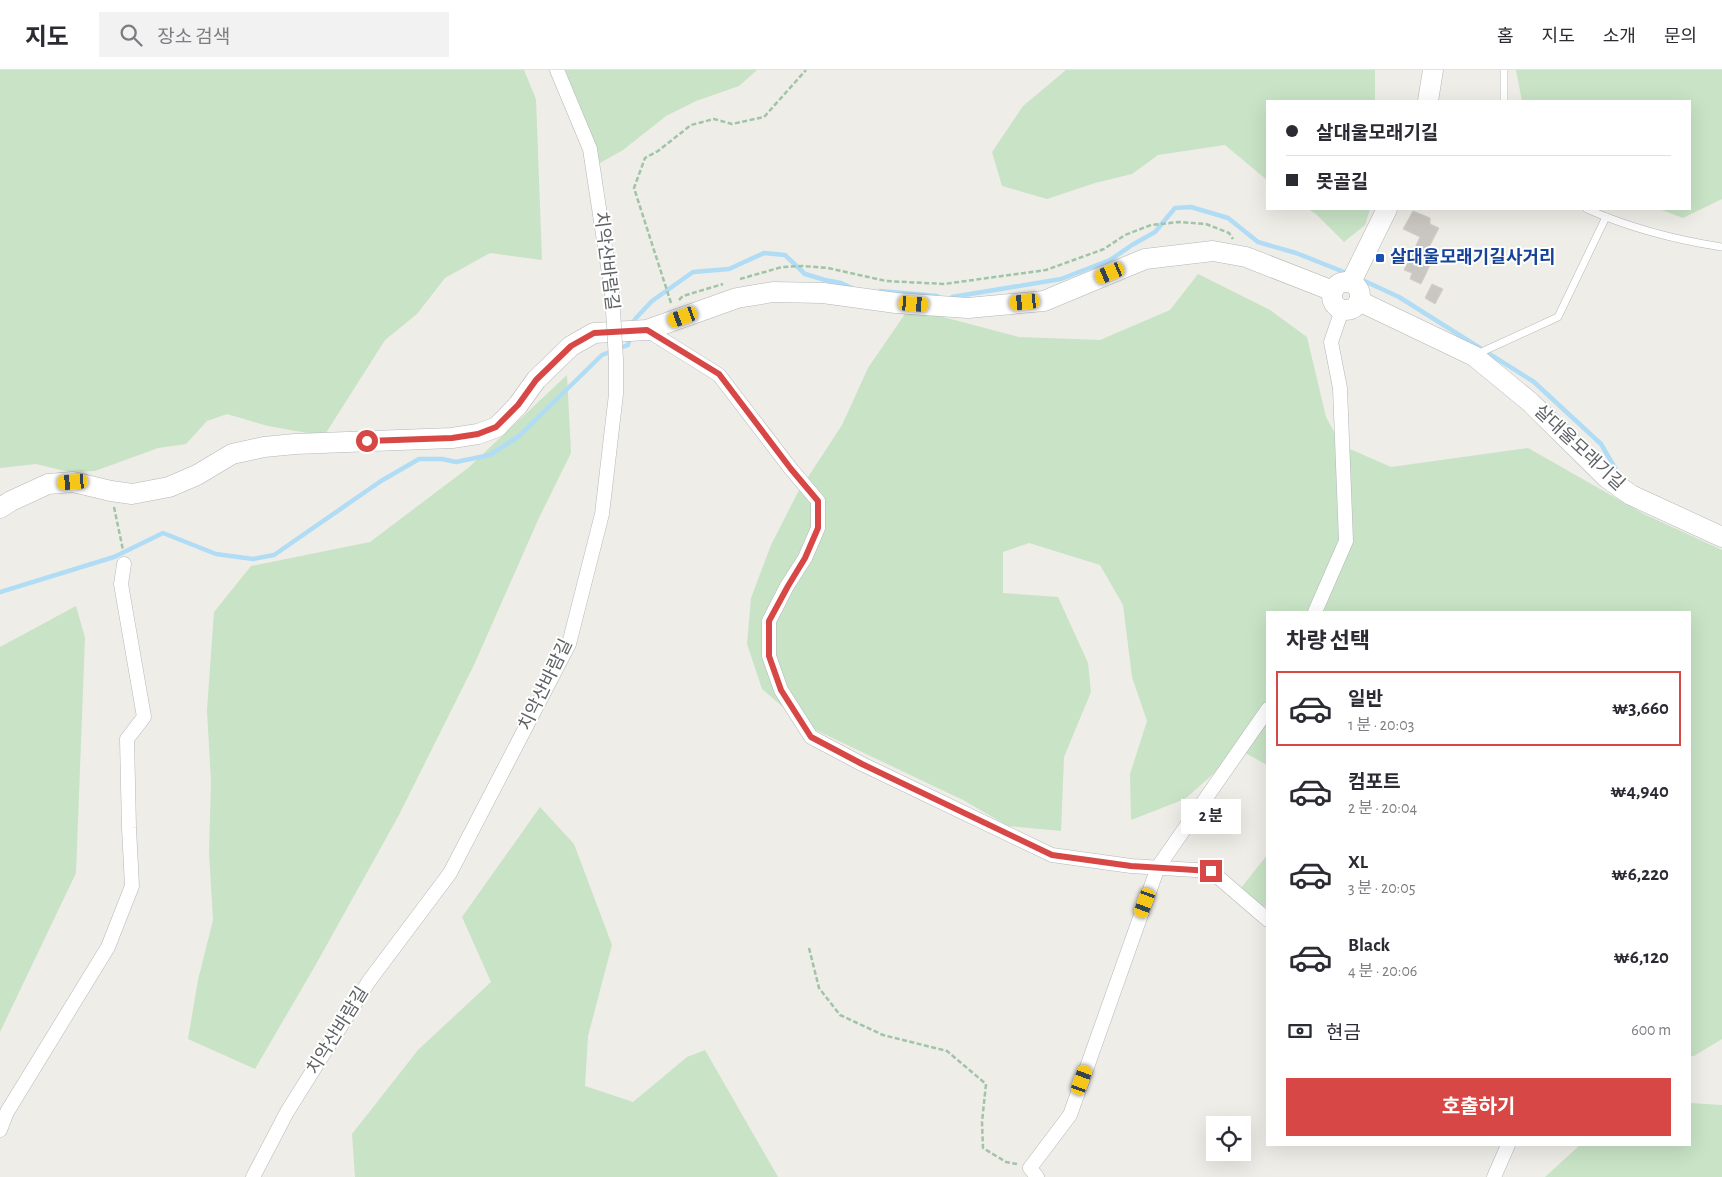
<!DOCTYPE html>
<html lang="ko">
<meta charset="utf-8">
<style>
:root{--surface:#fff;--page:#f2f2f3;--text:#2b2b33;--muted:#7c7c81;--line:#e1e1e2;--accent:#d74745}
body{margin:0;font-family:"Alegreya Sans","Noto Sans KR",sans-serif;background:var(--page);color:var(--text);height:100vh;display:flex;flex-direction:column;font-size:19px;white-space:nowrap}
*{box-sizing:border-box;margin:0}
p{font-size:16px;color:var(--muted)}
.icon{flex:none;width:28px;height:28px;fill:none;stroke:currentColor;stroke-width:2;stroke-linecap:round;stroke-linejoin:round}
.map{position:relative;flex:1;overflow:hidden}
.details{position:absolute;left:1266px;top:541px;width:425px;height:535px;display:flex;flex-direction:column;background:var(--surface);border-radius:0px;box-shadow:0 5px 20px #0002}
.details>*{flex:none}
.hud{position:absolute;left:1266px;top:30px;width:425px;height:110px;border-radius:0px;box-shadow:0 5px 20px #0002;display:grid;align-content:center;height:110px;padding:0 20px;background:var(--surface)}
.tools{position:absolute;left:1206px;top:1046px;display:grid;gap:10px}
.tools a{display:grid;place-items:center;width:45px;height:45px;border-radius:0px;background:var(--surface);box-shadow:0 5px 20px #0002;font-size:25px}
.end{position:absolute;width:22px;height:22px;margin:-11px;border:6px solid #d74745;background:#fff;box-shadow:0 0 0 2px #fff}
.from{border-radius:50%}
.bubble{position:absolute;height:35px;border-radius:0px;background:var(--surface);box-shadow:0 5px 20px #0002;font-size:16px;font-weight:700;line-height:35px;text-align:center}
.car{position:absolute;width:15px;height:30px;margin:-15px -8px;border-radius:6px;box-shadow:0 0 4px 1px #0007;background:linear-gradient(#f5c518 24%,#345 0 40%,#f5c518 0 76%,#345 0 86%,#f5c518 0)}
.hud b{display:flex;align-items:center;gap:18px;height:48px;font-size:19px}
.hud b+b{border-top:1px solid var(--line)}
.hud i{width:12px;height:12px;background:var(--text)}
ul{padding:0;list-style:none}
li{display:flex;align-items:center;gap:15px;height:75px;margin:0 10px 8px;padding:0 10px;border:2px solid transparent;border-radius:0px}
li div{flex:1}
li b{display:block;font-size:19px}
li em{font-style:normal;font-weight:700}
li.on{border-color:var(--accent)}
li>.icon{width:45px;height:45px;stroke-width:1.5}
h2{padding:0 20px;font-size:22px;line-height:60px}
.pay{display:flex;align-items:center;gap:12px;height:55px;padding:0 20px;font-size:19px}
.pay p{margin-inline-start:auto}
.button{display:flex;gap:10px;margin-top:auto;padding:10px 20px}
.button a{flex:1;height:58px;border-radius:0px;background:var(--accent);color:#fff;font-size:20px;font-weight:700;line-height:58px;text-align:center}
header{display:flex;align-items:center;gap:30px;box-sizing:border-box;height:70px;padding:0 25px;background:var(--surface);border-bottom:1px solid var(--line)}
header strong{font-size:24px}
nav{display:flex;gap:28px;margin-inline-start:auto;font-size:18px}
.search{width:350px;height:45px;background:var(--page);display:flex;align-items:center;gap:12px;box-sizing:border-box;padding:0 18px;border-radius:0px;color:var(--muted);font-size:19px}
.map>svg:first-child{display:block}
.green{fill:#c8e3c6}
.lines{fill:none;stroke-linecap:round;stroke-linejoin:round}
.stream{stroke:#b0dcf6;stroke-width:4.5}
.building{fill:#cac7c3;stroke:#d3cec6}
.lane-casing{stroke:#b4b7ba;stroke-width:8}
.street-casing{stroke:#b4b7ba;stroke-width:15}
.secondary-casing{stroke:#b3b6ba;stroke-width:21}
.path{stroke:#a0c4a8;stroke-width:2.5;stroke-dasharray:5 2.5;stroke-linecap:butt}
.lane{stroke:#fff;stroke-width:7}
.street{stroke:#fff;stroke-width:14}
.secondary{stroke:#fff;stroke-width:20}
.street-bridge-casing{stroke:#b4b7ba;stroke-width:15;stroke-linecap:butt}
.street-bridge{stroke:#fff;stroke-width:14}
.route{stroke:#d74745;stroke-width:6}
.transit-dot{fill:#1a4fb4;stroke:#fff;stroke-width:2}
.labels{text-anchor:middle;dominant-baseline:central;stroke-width:4;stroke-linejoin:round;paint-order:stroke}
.transit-label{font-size:18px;font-weight:bold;fill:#164399;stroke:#fff;text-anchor:start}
.street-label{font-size:18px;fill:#5e6265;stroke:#fff}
</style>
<header>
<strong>지도</strong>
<div class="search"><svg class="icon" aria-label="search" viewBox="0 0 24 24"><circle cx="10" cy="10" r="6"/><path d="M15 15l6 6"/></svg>장소 검색</div>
<nav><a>홈</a><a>지도</a><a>소개</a><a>문의</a></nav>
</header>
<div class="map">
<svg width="1722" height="1107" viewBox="0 0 1722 1107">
<rect width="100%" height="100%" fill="#efede7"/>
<g class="green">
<path d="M0 0H524L536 29 542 190 490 183 445 208 417 244 385 270 324 366 268 356 227 344 207 351 186 374 158 378 95 401 69 402 36 394 0 398Z"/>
<path d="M565 0H757L739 16 696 31 666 46 623 80 600 93Z"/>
<path d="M1066 0H1375V31H1268L1267 110 1225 75 1158 85 1132 104 1095 113 1047 129 1002 116 992 82 1023 36Z"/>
<path d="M1516 0H1722V129L1683 148 1659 139H1690V31H1522Z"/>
<path d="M1308 139H1370L1365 155 1344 172 1316 144Z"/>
<path d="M1198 204 1270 240 1307 267 1326 347 1341 375 1391 397 1528 378 1644 444 1722 480V969L1694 986H1690V542H1268L1267 693 1265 694 1240 680 1185 729 1131 750 1130 704 1147 651 1132 607 1123 535 1100 495 1029 473 1003 482V523L1058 527 1088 593 1091 622 1064 687 1061 761 1008 756 963 730 803 654 762 619 747 574 751 528 771 475 797 424 842 355 868 298 909 238 1019 267 1100 270 1170 240Z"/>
<path d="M567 305 571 383 538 450 474 595 399 745 315 896 255 999 188 969 198 910 213 850 209 782 211 712 207 640 214 542 251 496 370 472 468 398Z"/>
<path d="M76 536 85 568 76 803 0 962V577Z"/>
<path d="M540 737 574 774 612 875 588 966 585 1016 633 1032 687 987 705 980 778 1107H355L352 1064 418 980 491 912 462 847Z"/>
<path d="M1267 785V837L1234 827Z"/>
<path d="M1690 1033 1722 1035V1107H1545L1580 1075H1690Z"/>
</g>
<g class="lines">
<g class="stream">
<path d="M1358 208 1399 227 1534 312 1601 374 1615 398 1617 406"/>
<path d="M880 221 937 226"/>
<path d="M952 227 1061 209 1110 190 1132 175 1155 162 1175 138 1191 137 1228 148 1258 172 1296 183 1349 204"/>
<path d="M631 255 636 248 652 231 693 202 729 199 764 183 785 185 805 204 825 210 841 213 852 218"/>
<path d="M0 522 114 487 163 463 216 484 253 489 274 485 381 411 419 389H442L456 392 490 385 519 366 602 285 628 275 630 265"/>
</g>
</g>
<g class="building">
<path d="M1413 141 1430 148V154L1439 158 1425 185 1433 189 1421 214 1410 209 1412 203 1404 200 1420 167 1403 159Z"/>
<path d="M1432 214 1443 219 1435 234 1425 228Z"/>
</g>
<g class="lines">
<defs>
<g id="lane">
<path d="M1504 31V0"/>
<path d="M1587 139C1630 158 1676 170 1722 177"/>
<path d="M1475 285 1558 247 1606 147"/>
</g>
<g id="street">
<path d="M557 0 590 79 612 223"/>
<path d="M647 260 719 305 791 399 818 431V458L805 488 787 516 769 551V586L781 620 811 667 862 694 1052 785 1131 796 1211 801 1268 850"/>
<path d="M1315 542 1346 471 1340 318 1331 272 1342 240"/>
<path d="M0 1060 7 1042 108 877 132 816 129 758 127 669 144 647 121 514 124 494"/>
<path d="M253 1107 287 1042 369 911 450 803 569 574 602 444 616 324V290"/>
<path d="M1037 1107 1030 1098 1070 1045 1158 797 1268 639"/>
<path d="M1494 1107 1508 1075"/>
</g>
<g id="secondary">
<path d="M1428 31 1433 0"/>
<circle cx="1346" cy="226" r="14"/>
<path d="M1351 212 1387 139"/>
<path d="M1359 231 1474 286 1530 332 1607 408 1631 425 1722 467"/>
<path d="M0 438 11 431 48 414 73 412 111 421 132 424 169 417 197 405 232 384 264 377 295 374 452 368 478 364 497 357 518 335 536 310 571 276 594 263 647 260 737 228 773 222 823 223 896 233 968 238 1044 231 1145 189 1213 181 1246 187 1333 221"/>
</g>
</defs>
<use href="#lane" class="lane-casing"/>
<use href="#street" class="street-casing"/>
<use href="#secondary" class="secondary-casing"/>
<g class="path">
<path d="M740 209 782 197 803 196 828 198 886 211 944 214 1046 200 1104 179 1125 165 1151 155 1179 152 1206 154 1229 163 1233 169"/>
<path d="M679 230 683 226 723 214"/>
<path d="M671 233 634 118 645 88 658 81 691 55 714 49 732 54 764 47 806 0"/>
<path d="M114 437 123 480"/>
<path d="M809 878 819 918 840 945 883 965 947 981 986 1014 982 1052 983 1078 1006 1092 1017 1094"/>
</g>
<use href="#lane" class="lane"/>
<use href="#street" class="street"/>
<use href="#secondary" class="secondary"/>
<defs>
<path id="street-bridge" d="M612 223 616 290"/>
</defs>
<use href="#street-bridge" class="street-bridge-casing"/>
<use href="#street-bridge" class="street-bridge"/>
</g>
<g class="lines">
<path class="route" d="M367 371 452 368 478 364 496 357 518 335 536 310 571 276 594 263 647 260 719 304 791 399 818 431V458L805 488 788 516 769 551V586L781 620 811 667 862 694 1052 785 1131 796 1211 801"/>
</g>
<rect class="transit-dot" x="1375" y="183" width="10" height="10" rx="2.5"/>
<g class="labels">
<g class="transit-label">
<text x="1390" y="188">살대울모래기길사거리</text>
</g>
<g class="street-label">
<text transform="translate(606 191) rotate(83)">치악산바람길</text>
<text transform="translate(1579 378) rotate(43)">살대울모래기길</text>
<text transform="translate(546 615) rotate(-64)">치악산바람길</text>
<text transform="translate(338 961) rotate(-58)">치악산바람길</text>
</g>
</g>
</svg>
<div class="tools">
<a><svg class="icon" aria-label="locate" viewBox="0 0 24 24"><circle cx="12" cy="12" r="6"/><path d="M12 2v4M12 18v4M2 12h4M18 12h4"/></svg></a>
</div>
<i class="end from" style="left:367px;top:371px"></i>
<i class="end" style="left:1211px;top:801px"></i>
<div class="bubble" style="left:1181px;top:729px;width:60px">2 분</div>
<i class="car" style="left:1110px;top:203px;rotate:247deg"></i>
<i class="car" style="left:1025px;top:232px;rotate:264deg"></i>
<i class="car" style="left:914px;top:234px;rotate:94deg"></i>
<i class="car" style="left:683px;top:247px;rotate:250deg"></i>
<i class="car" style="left:73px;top:412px;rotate:265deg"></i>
<i class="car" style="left:1145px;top:833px;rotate:200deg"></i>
<i class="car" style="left:1082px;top:1010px;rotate:20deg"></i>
<div class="hud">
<b><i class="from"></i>살대울모래기길</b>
<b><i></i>못골길</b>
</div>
<section class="details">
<h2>차량 선택</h2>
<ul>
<li class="on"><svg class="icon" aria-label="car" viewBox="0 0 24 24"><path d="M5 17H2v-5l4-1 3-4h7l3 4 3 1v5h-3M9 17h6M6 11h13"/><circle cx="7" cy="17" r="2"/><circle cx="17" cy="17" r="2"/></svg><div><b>일반</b><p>1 분 · 20:03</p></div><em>₩3,660</em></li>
<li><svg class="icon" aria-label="car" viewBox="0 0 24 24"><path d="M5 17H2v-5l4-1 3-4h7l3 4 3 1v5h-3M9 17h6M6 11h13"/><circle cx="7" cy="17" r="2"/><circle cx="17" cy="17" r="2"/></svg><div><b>컴포트</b><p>2 분 · 20:04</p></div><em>₩4,940</em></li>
<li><svg class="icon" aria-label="car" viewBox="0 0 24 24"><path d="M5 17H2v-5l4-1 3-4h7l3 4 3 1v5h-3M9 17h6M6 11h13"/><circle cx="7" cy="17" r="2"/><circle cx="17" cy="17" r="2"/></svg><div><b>XL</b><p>3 분 · 20:05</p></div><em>₩6,220</em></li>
<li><svg class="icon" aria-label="car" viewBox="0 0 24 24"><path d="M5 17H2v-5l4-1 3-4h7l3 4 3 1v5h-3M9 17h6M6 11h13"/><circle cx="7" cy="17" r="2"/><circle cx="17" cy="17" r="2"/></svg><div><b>Black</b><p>4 분 · 20:06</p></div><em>₩6,120</em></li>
</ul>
<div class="pay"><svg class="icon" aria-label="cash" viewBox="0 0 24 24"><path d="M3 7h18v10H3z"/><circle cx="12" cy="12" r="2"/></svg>현금<p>600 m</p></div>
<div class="button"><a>호출하기</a></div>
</section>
</div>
